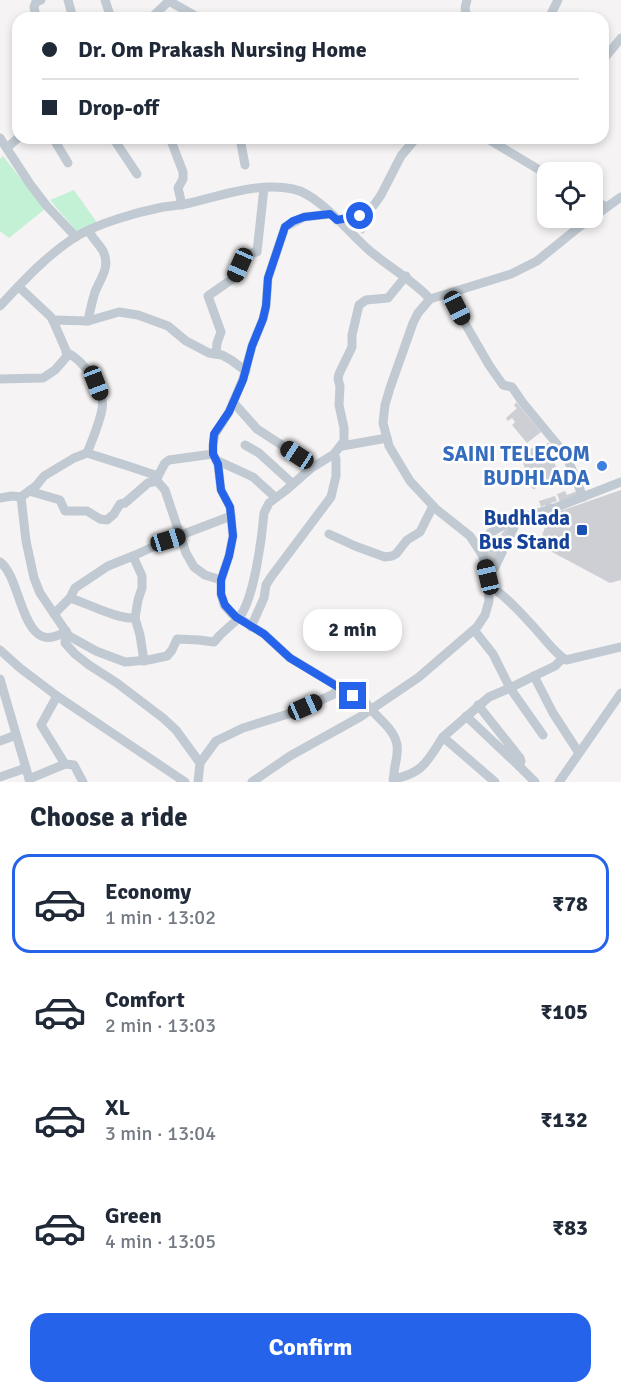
<!DOCTYPE html>
<meta charset="utf-8">
<style>
:root{--surface:#fff;--page:#f2f2f3;--text:#1f2937;--muted:#747a83;--line:#e0e1e3;--accent:#2563eb}
body{margin:0;font-family:Signika,sans-serif;background:var(--page);color:var(--text);height:100vh;display:flex;flex-direction:column;font-size:22px;white-space:nowrap}
*{box-sizing:border-box;margin:0}
p{font-size:20px;color:var(--muted)}
.icon{flex:none;width:33px;height:33px;fill:none;stroke:currentColor;stroke-width:2;stroke-linecap:round;stroke-linejoin:round}
.map{position:relative;height:782px;overflow:hidden}
.drawer{display:flex;flex-direction:column;background:var(--surface);flex:1}
.drawer>*{flex:none}
.top-card{position:absolute;left:12px;top:12px;width:597px;height:132px;border-radius:18px;box-shadow:0 3px 9px #0003;display:grid;align-content:center;height:132px;padding:0 30px;background:var(--surface)}
.controls{position:absolute;left:537px;top:162px;display:grid;gap:12px}
.controls a{display:grid;place-items:center;width:66px;height:66px;border-radius:12px;background:var(--surface);box-shadow:0 3px 9px #0003;font-size:30px}
.end{position:absolute;width:27px;height:27px;margin:-14px;border:8px solid #2563eb;background:#fff;box-shadow:0 0 0 3px #fff}
.from{border-radius:50%}
.bubble{position:absolute;height:42px;border-radius:18px;background:var(--surface);box-shadow:0 3px 9px #0003;font-size:20px;font-weight:700;line-height:42px;text-align:center}
.car{position:absolute;width:18px;height:36px;margin:-18px -9px;border-radius:8px;box-shadow:0 0 4px 2px #0007;background:linear-gradient(#222 24%,#8ab4d8 0 40%,#222 0 76%,#8ab4d8 0 86%,#222 0)}
.top-card b{display:flex;align-items:center;gap:21px;height:57px;font-size:22px}
.top-card b+b{border-top:2px solid var(--line)}
.top-card i{width:15px;height:15px;background:var(--text)}
ul{padding:0;list-style:none}
li{display:flex;align-items:center;gap:18px;height:99px;margin:0 12px 9px;padding:0 18px;border:3px solid transparent;border-radius:18px}
li div{flex:1}
li b{display:block;font-size:22px}
li em{font-style:normal;font-weight:700}
li.active{border-color:var(--accent)}
li>.icon{width:54px;height:54px;stroke-width:1.5}
h2{padding:0 30px;font-size:27px;line-height:72px}
.button{display:flex;gap:12px;margin-top:auto;padding:12px 30px}
.button a{flex:1;height:69px;border-radius:18px;background:var(--accent);color:#fff;font-size:24px;font-weight:700;line-height:69px;text-align:center}
.map>svg:first-child{display:block}
.green{fill:#c3f1d5}
.building{fill:#cdcfd5}
.lines{fill:none;stroke-linecap:round;stroke-linejoin:round}
.minor{stroke:#c1cad2;stroke-width:9}
.route{stroke:#2563eb;stroke-width:8}
.shop-dot{fill:#3f7fe0;stroke:#fff;stroke-width:2}
.transit-dot{fill:#1a4fb4;stroke:#fff;stroke-width:2}
.labels{text-anchor:middle;dominant-baseline:central;stroke-width:5;stroke-linejoin:round;paint-order:stroke}
.shop-label{font-size:21px;font-weight:bold;fill:#366cbe;stroke:#fff;text-anchor:end}
.transit-label{font-size:21px;font-weight:bold;fill:#164399;stroke:#fff;text-anchor:end}
</style>
<div class="map">
<svg width="621" height="782" viewBox="0 0 621 782">
<rect width="100%" height="100%" fill="#f5f3f3"/>
<g class="green">
<path d="M3 156 45 209 9 238 0 231V159Z"/>
<path d="M74 190 98 224 78 233 50 200Z"/>
</g>
<g class="building">
<path d="M359 221 368 228 363 234 354 227Z"/>
<path d="M516 402 541 432 527 443 512 425 515 422 512 418 508 421 506 418 517 408 514 406Z"/>
<path d="M549 443 559 478 537 485 535 489H533L530 486 520 452Z"/>
<path d="M621 490V580L610 583 539 545 549 515Z"/>
<path d="M565 491 567 495 577 491 579 495 560 502 557 494Z"/>
<path d="M555 496 557 501 551 503 552 505 546 507 545 505 541 507 539 501Z"/>
<path d="M511 526 491 567 486 557 487 555 496 538 498 535 500 536 506 528Z"/>
</g>
<g class="lines">
<g class="minor">
<path d="M68 0 73 18"/>
<path d="M105 0 111 18"/>
<path d="M467 0C465 7 463 12 470 18"/>
<path d="M169 1 199 18"/>
<path d="M36 18 34 7 36 2 41 0"/>
<path d="M151 18 170 0"/>
<path d="M549 18 558 0"/>
<path d="M603 60 621 38"/>
<path d="M0 138 30 184 46 205 76 237"/>
<path d="M53 138 68 163"/>
<path d="M113 138 137 174"/>
<path d="M170 138 183 172V179L178 188 182 205"/>
<path d="M240 138 245 165"/>
<path d="M486 138 548 175"/>
<path d="M7 148 18 138"/>
<path d="M592 199 606 207"/>
<path d="M337 220 361 216 374 205 381 195 401 156 416 138"/>
<path d="M448 294 489 365 503 385 512 387 523 403 566 455 583 497"/>
<path d="M0 306C23 281 48 254 77 236 99 223 138 212 163 207 172 206 181 205 190 203 223 195 259 182 293 189 319 194 350 234 370 251 390 268 413 280 430 299"/>
<path d="M53 320 88 321 119 312 138 315 168 326 186 341 209 353 222 355 231 360 246 371"/>
<path d="M88 321C90 311 92 301 95 292 100 279 111 267 103 251 99 244 92 238 89 231"/>
<path d="M216 354 217 343 221 332 208 296 235 277 245 254 257 252 264 188"/>
<path d="M0 379 43 378 55 370 68 355 54 323 51 317 19 287"/>
<path d="M233 402 257 429 297 455 310 469"/>
<path d="M245 445 259 453 293 484"/>
<path d="M342 446 387 438"/>
<path d="M87 453 128 466 158 476 165 463 169 460 213 454"/>
<path d="M216 460 253 477 275 497"/>
<path d="M157 481 165 490 186 553 194 567 205 575 221 580"/>
<path d="M29 491 60 500 65 511H87L100 519 107 520 114 514 120 504 125 503 148 483 157 481 158 476"/>
<path d="M21 497 26 541 34 578 40 593 69 636 96 651 125 662 148 660 167 656 172 650 177 639 199 640 214 642 220 635 239 618 232 614 224 605 221 594V580L229 556 233 536 230 507 221 490 218 464 213 454V445L215 434 229 412 243 379 252 346 263 319 266 306 268 278 285 227 304 217 330 214"/>
<path d="M0 498 12 496 21 497 36 486 44 476 74 458 87 453C92 441 100 421 102 409 106 390 82 359 66 352"/>
<path d="M329 534 355 546 385 557 392 556 396 554 407 540 420 532 433 506"/>
<path d="M487 541 490 533 509 522 557 507 621 482"/>
<path d="M483 556 470 536 436 509 410 481 389 446 383 423 385 405 390 388 413 323 418 313 430 299 511 274 537 261 579 227 621 197"/>
<path d="M0 562C23 578 21 661 66 631"/>
<path d="M488 577 495 567 518 519"/>
<path d="M489 585C508 598 524 616 540 634 548 643 556 654 566 660L621 647"/>
<path d="M70 598C89 604 116 619 135 618"/>
<path d="M54 614 70 598 75 588 108 566 133 556"/>
<path d="M251 627 264 598 266 585 271 577 331 497 336 476V459L334 454"/>
<path d="M66 631 65 643 75 654 89 665 117 683 163 718 176 730 200 763 198 782"/>
<path d="M0 650 20 668 57 696 185 782"/>
<path d="M144 661 140 635 135 618 138 600 142 588V576L133 556 168 540 231 516"/>
<path d="M534 676 555 666 563 658"/>
<path d="M0 679 30 782"/>
<path d="M57 696 41 725 65 764 74 765 83 782"/>
<path d="M466 716 519 766 521 761 520 758 478 705"/>
<path d="M543 735 510 688 534 676 553 713 579 753"/>
<path d="M443 737 489 697 510 688 493 654 474 630"/>
<path d="M0 741 16 735"/>
<path d="M200 763 216 741 243 728 288 714 332 695 340 688"/>
<path d="M519 766 535 782"/>
<path d="M0 777 26 768"/>
<path d="M29 779 65 764"/>
<path d="M393 779C423 774 428 760 443 737L495 782"/>
<path d="M252 782 290 756 360 717 419 677 477 627 485 615 489 601 488 577 483 556 484 551"/>
<path d="M394 782C392 770 399 757 397 745 394 727 375 717 366 703L290 658 264 634 239 618C254 599 262 538 264 513L269 503 285 491 310 469 334 454 344 441V428L339 405 340 386 338 379 339 374 352 347V335L359 305 366 300 388 298 406 276"/>
<path d="M559 782 621 693"/>
</g>
</g>
<g class="lines">
<path class="route" d="M353 696 290 658 264 634 236 617 225 605 221 594V580L229 556 233 536 230 507 221 490 218 464 213 454V445L214 434 229 412 243 380 252 346 263 319 266 306 268 278 285 227 293 221 304 217 330 214 337 220 360 216"/>
</g>
<circle class="shop-dot" cx="602" cy="466" r="6"/>
<rect class="transit-dot" x="576" y="524" width="12" height="12" rx="3"/>
<g class="labels">
<g class="shop-label">
<text x="590" y="454">SAINI TELECOM<tspan x="590" dy="24">BUDHLADA</tspan></text>
</g>
<g class="transit-label">
<text x="570" y="518">Budhlada<tspan x="570" dy="24">Bus Stand</tspan></text>
</g>
</g>
</svg>
<div class="controls">
<a><svg class="icon" aria-label="locate" viewBox="0 0 24 24"><circle cx="12" cy="12" r="6"/><path d="M12 2v4M12 18v4M2 12h4M18 12h4"/></svg></a>
</div>
<i class="end from" style="left:360px;top:216px"></i>
<i class="end" style="left:353px;top:696px"></i>
<div class="bubble" style="left:303px;top:609px;width:99px">2 min</div>
<i class="car" style="left:240px;top:265px;rotate:204deg"></i>
<i class="car" style="left:457px;top:308px;rotate:153deg"></i>
<i class="car" style="left:96px;top:383px;rotate:159deg"></i>
<i class="car" style="left:297px;top:455px;rotate:303deg"></i>
<i class="car" style="left:168px;top:540px;rotate:73deg"></i>
<i class="car" style="left:488px;top:577px;rotate:347deg"></i>
<i class="car" style="left:305px;top:707px;rotate:66deg"></i>
<div class="top-card">
<b><i class="from"></i>Dr. Om Prakash Nursing Home</b>
<b><i></i>Drop-off</b>
</div>
</div>
<section class="drawer">
<h2>Choose a ride</h2>
<ul>
<li class="active"><svg class="icon" aria-label="car" viewBox="0 0 24 24"><path d="M5 17H2v-5l4-1 3-4h7l3 4 3 1v5h-3M9 17h6M6 11h13"/><circle cx="7" cy="17" r="2"/><circle cx="17" cy="17" r="2"/></svg><div><b>Economy</b><p>1 min · 13:02</p></div><em>₹78</em></li>
<li><svg class="icon" aria-label="car" viewBox="0 0 24 24"><path d="M5 17H2v-5l4-1 3-4h7l3 4 3 1v5h-3M9 17h6M6 11h13"/><circle cx="7" cy="17" r="2"/><circle cx="17" cy="17" r="2"/></svg><div><b>Comfort</b><p>2 min · 13:03</p></div><em>₹105</em></li>
<li><svg class="icon" aria-label="car" viewBox="0 0 24 24"><path d="M5 17H2v-5l4-1 3-4h7l3 4 3 1v5h-3M9 17h6M6 11h13"/><circle cx="7" cy="17" r="2"/><circle cx="17" cy="17" r="2"/></svg><div><b>XL</b><p>3 min · 13:04</p></div><em>₹132</em></li>
<li><svg class="icon" aria-label="car" viewBox="0 0 24 24"><path d="M5 17H2v-5l4-1 3-4h7l3 4 3 1v5h-3M9 17h6M6 11h13"/><circle cx="7" cy="17" r="2"/><circle cx="17" cy="17" r="2"/></svg><div><b>Green</b><p>4 min · 13:05</p></div><em>₹83</em></li>
</ul>
<div class="button"><a>Confirm</a></div>
</section>
